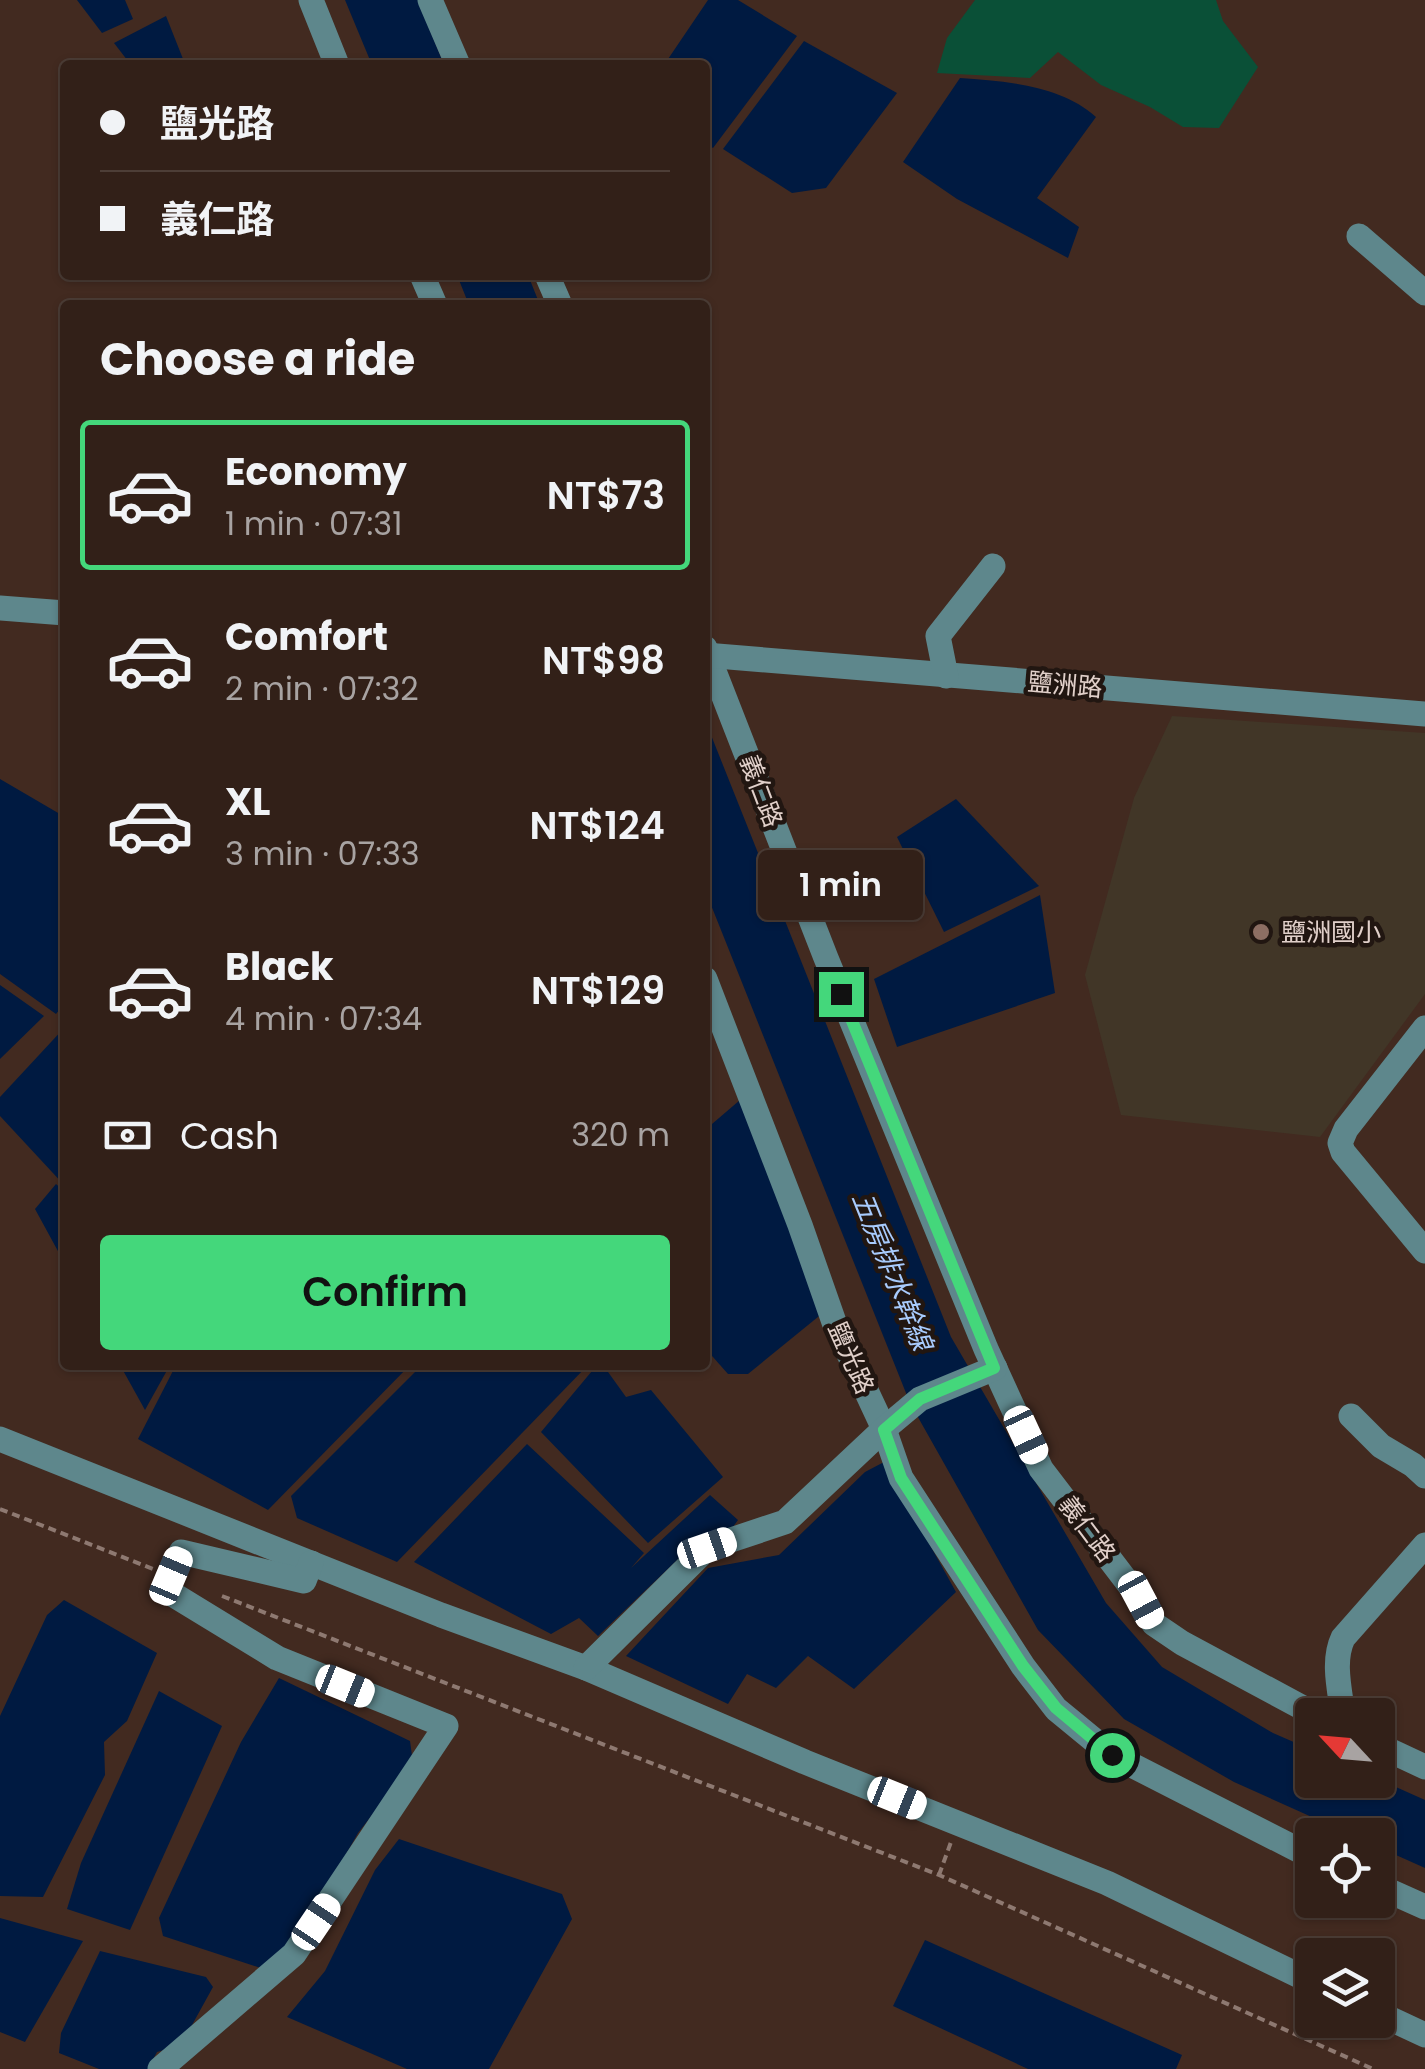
<!DOCTYPE html>
<meta charset="utf-8">
<style>
:root{--surface:#322018;--page:#3d2d25;--text:#f1f3f6;--muted:#a8a3a2;--line:#4d3e37;--accent:#44d77b}
body{margin:0;font-family:Poppins,"Noto Sans TC",sans-serif;background:var(--page);color:var(--text);height:100vh;display:flex;flex-direction:column;font-size:38px;white-space:nowrap}
*{box-sizing:border-box;margin:0}
p{font-size:32px;color:var(--muted)}
.icon{flex:none;width:55px;height:55px;fill:none;stroke:currentColor;stroke-width:2;stroke-linecap:round;stroke-linejoin:round}
.map{position:relative;flex:1;overflow:hidden}
.drawer{position:absolute;left:60px;top:300px;width:650px;height:1070px;display:flex;flex-direction:column;background:var(--surface);border-radius:10px;box-shadow:0 2px 8px #0004,0 0 0 2px var(--line)}
.drawer>*{flex:none}
.hud{position:absolute;left:60px;top:60px;width:650px;height:220px;border-radius:10px;box-shadow:0 2px 8px #0004,0 0 0 2px var(--line);display:grid;align-content:center;height:220px;padding:0 40px;background:var(--surface)}
.needle{width:65px;rotate:296deg}
.tools{position:absolute;left:1295px;top:1698px;display:grid;gap:20px}
.tools a{display:grid;place-items:center;width:100px;height:100px;border-radius:10px;background:var(--surface);box-shadow:0 2px 8px #0004,0 0 0 2px var(--line);font-size:50px}
.end{position:absolute;width:45px;height:45px;margin:-22px;border:12px solid #44d77b;background:#111;box-shadow:0 0 0 5px #111}
.from{border-radius:50%}
.bubble{position:absolute;height:70px;border-radius:10px;background:var(--surface);box-shadow:0 2px 8px #0004,0 0 0 2px var(--line);font-size:32px;font-weight:600;line-height:70px;text-align:center}
.car{position:absolute;width:30px;height:60px;margin:-30px -15px;border-radius:12px;box-shadow:0 0 8px 2px #0007;background:linear-gradient(#fff 24%,#345 0 40%,#fff 0 76%,#345 0 86%,#fff 0)}
.hud b{display:flex;align-items:center;gap:35px;height:95px;font-size:38px}
.hud b+b{border-top:2px solid var(--line)}
.hud i{width:25px;height:25px;background:var(--text)}
ul{padding:0;list-style:none}
li{display:flex;align-items:center;gap:30px;height:150px;margin:0 20px 15px;padding:0 20px;border:5px solid transparent;border-radius:10px}
li div{flex:1}
li b{display:block;font-size:38px}
li em{font-style:normal;font-weight:600}
li.on{border-color:var(--accent)}
li>.icon{width:90px;height:90px;stroke-width:1.5}
h2{padding:0 40px;font-size:45px;line-height:120px}
.pay{display:flex;align-items:center;gap:25px;height:110px;padding:0 40px;font-size:38px}
.pay p{margin-inline-start:auto}
.button{display:flex;gap:20px;margin-top:auto;padding:20px 40px}
.button a{flex:1;height:115px;border-radius:10px;background:var(--accent);color:#111;font-size:40px;font-weight:600;line-height:115px;text-align:center}
.map>svg:first-child{display:block}
.education{fill:#413627}
.green{fill:#0a5037}
.water{fill:#001a41}
.lines{fill:none;stroke-linecap:round;stroke-linejoin:round}
.path{stroke:#8e7971;stroke-width:4;stroke-dasharray:8 5;stroke-linecap:butt}
.minor{stroke:#5e878c;stroke-width:25}
.route{stroke:#44d77b;stroke-width:12}
.education-dot{fill:#8d6e63;stroke:#211611;stroke-width:4}
.labels{text-anchor:middle;dominant-baseline:central;stroke-width:9;stroke-linejoin:round;paint-order:stroke}
.street-label{font-size:25px;fill:#e1d0ca;stroke:#211611}
.poi-label{font-size:25px;fill:#e1d0ca;stroke:#211611;text-anchor:start}
.water-label{font-size:28px;font-style:italic;fill:#a8cbfd;stroke:#211611}
</style>
<div class="map">
<svg width="1425" height="2069" viewBox="0 0 1425 2069">
<rect width="100%" height="100%" fill="#422a20"/>
<path class="education" d="M1172 716 1425 733V994L1320 1137 1121 1115 1085 975 1134 798Z"/>
<path class="green" d="M975 0H1216L1223 21 1258 67 1219 128 1183 127 1150 107 1101 85 1058 52 1030 78 937 73 947 38Z"/>
<g class="water">
<path d="M77 0H125L133 19 102 33Z"/>
<path d="M345 0H418L444 65H372Z"/>
<path d="M708 0H738L797 36 713 148 705 142V65H664Z"/>
<path d="M166 16 185 64 131 65 114 43Z"/>
<path d="M804 41 897 93 826 188 792 193 723 149Z"/>
<path d="M960 78C1004 81 1061 85 1096 117L1037 198 1079 227 1068 258 957 199 903 162Z"/>
<path d="M457 275H528L540 305H469Z"/>
<path d="M705 720 951 1337 1106 1603 1162 1667 1273 1733 1312 1750V1780L1378 1779 1425 1800V1868L1378 1847V1835H1352L1234 1782 1124 1719 1038 1630 910 1403 705 890Z"/>
<path d="M0 779 65 817V1003L56 1014 0 974Z"/>
<path d="M956 799 1039 886 944 932 897 837Z"/>
<path d="M1040 895 1055 993 897 1047 874 979Z"/>
<path d="M0 985 44 1016 0 1059Z"/>
<path d="M65 1027V1186L0 1116V1097Z"/>
<path d="M740 1100 829 1308 748 1374H728L705 1348V1130Z"/>
<path d="M56 1184 65 1192V1264L35 1209Z"/>
<path d="M120 1365H170L145 1410Z"/>
<path d="M176 1365H410L268 1510 138 1439Z"/>
<path d="M422 1365H588L397 1562 297 1518 291 1496Z"/>
<path d="M597 1365H603L626 1397 651 1390 723 1477 648 1543 541 1432Z"/>
<path d="M527 1444 644 1553 631 1568 710 1495 738 1520 730 1531 699 1539 598 1636 579 1618 551 1634 414 1562Z"/>
<path d="M884 1462 956 1592 854 1689 808 1656 776 1688 747 1674 728 1704 626 1656 708 1568 779 1555 865 1472Z"/>
<path d="M64 1600 157 1653 127 1721 104 1742 105 1775 43 1897 0 1896V1716L47 1615Z"/>
<path d="M279 1678 410 1741 413 1763 358 1833 279 1974 163 1936 159 1918 241 1742Z"/>
<path d="M159 1691 222 1726 130 1930 67 1909 81 1863Z"/>
<path d="M399 1839 562 1894 572 1919 489 2069H407L287 2017 325 1971 375 1870Z"/>
<path d="M0 1918 83 1941 25 2042 0 2032Z"/>
<path d="M925 1940 1182 2055 1176 2069H1028L893 2006Z"/>
<path d="M100 1951 206 1977 213 1987 181 2045 157 2052 148 2069H99L59 2053 61 2033Z"/>
</g>
<g class="lines">
<g class="path">
<path d="M0 1509 153 1569"/>
<path d="M222 1596 939 1875 1373 2069"/>
<path d="M939 1875 951 1842"/>
</g>
<g class="minor">
<path d="M311 0 337 65"/>
<path d="M430 0 458 65"/>
<path d="M1359 236 1425 293"/>
<path d="M422 275 435 305"/>
<path d="M547 275 560 305"/>
<path d="M0 608 65 613"/>
<path d="M705 648 826 958 986 1349 1041 1469 1141 1600 1154 1624 1182 1643 1316 1715"/>
<path d="M705 655 1425 714"/>
<path d="M946 676 938 636 993 566"/>
<path d="M705 979 800 1225 834 1322 884 1429 901 1478 1023 1666 1056 1709 1112 1755 1312 1857"/>
<path d="M1425 1028 1346 1129 1340 1143 1343 1152 1425 1251"/>
<path d="M1351 1416 1381 1446 1413 1465 1425 1476"/>
<path d="M0 1439 441 1615 586 1668 805 1762 1107 1883 1312 1982"/>
<path d="M586 1668 707 1548 785 1522 884 1429 920 1399 995 1368"/>
<path d="M1343 1715C1340 1691 1332 1661 1343 1638L1425 1545"/>
<path d="M1378 1745 1425 1767"/>
<path d="M1378 1886 1425 1907"/>
<path d="M1378 2013 1425 2035"/>
<path d="M160 2069 294 1954 446 1726 277 1658 169 1592 171 1576 181 1552 304 1581 311 1563"/>
</g>
</g>
<g class="lines">
<path class="route" d="M841 994 994 1368 920 1399 884 1430 901 1478 1023 1666 1056 1708 1112 1755"/>
</g>
<circle class="education-dot" cx="1261" cy="932" r="10"/>
<g class="labels">
<g class="street-label">
<text transform="translate(1065 685) rotate(5)">鹽洲路</text>
<text transform="translate(761 791) rotate(69)">義仁路</text>
<text transform="translate(851 1358) rotate(66)">鹽光路</text>
<text transform="translate(1087 1529) rotate(53)">義仁路</text>
</g>
<g class="poi-label">
<text x="1281" y="932">鹽洲國小</text>
</g>
<g class="water-label">
<text transform="translate(892 1271) rotate(68)">五房排水幹線</text>
</g>
</g>
</svg>
<div class="tools">
<a><svg class="needle" viewBox="-14 -14 28 28"><path d="M0-13l5 13h-10z" fill="#e53935"/><path d="M0 13l5-13h-10z" fill="#a8a3a2"/></svg></a>
<a><svg class="icon" aria-label="locate" viewBox="0 0 24 24"><circle cx="12" cy="12" r="6"/><path d="M12 2v4M12 18v4M2 12h4M18 12h4"/></svg></a>
<a><svg class="icon" aria-label="layers" viewBox="0 0 24 24"><path d="M12 4l9 5-9 5-9-5zM3 14l9 5 9-5"/></svg></a>
</div>
<i class="end from" style="left:1112px;top:1755px"></i>
<i class="end" style="left:841px;top:994px"></i>
<div class="bubble" style="left:758px;top:850px;width:165px">1 min</div>
<i class="car" style="left:1026px;top:1435px;rotate:155deg"></i>
<i class="car" style="left:707px;top:1548px;rotate:71deg"></i>
<i class="car" style="left:171px;top:1576px;rotate:23deg"></i>
<i class="car" style="left:1141px;top:1600px;rotate:152deg"></i>
<i class="car" style="left:345px;top:1686px;rotate:112deg"></i>
<i class="car" style="left:897px;top:1798px;rotate:112deg"></i>
<i class="car" style="left:316px;top:1922px;rotate:34deg"></i>
<div class="hud">
<b><i class="from"></i>鹽光路</b>
<b><i></i>義仁路</b>
</div>
<section class="drawer">
<h2>Choose a ride</h2>
<ul>
<li class="on"><svg class="icon" aria-label="car" viewBox="0 0 24 24"><path d="M5 17H2v-5l4-1 3-4h7l3 4 3 1v5h-3M9 17h6M6 11h13"/><circle cx="7" cy="17" r="2"/><circle cx="17" cy="17" r="2"/></svg><div><b>Economy</b><p>1 min · 07:31</p></div><em>NT$73</em></li>
<li><svg class="icon" aria-label="car" viewBox="0 0 24 24"><path d="M5 17H2v-5l4-1 3-4h7l3 4 3 1v5h-3M9 17h6M6 11h13"/><circle cx="7" cy="17" r="2"/><circle cx="17" cy="17" r="2"/></svg><div><b>Comfort</b><p>2 min · 07:32</p></div><em>NT$98</em></li>
<li><svg class="icon" aria-label="car" viewBox="0 0 24 24"><path d="M5 17H2v-5l4-1 3-4h7l3 4 3 1v5h-3M9 17h6M6 11h13"/><circle cx="7" cy="17" r="2"/><circle cx="17" cy="17" r="2"/></svg><div><b>XL</b><p>3 min · 07:33</p></div><em>NT$124</em></li>
<li><svg class="icon" aria-label="car" viewBox="0 0 24 24"><path d="M5 17H2v-5l4-1 3-4h7l3 4 3 1v5h-3M9 17h6M6 11h13"/><circle cx="7" cy="17" r="2"/><circle cx="17" cy="17" r="2"/></svg><div><b>Black</b><p>4 min · 07:34</p></div><em>NT$129</em></li>
</ul>
<div class="pay"><svg class="icon" aria-label="cash" viewBox="0 0 24 24"><path d="M3 7h18v10H3z"/><circle cx="12" cy="12" r="2"/></svg>Cash<p>320 m</p></div>
<div class="button"><a>Confirm</a></div>
</section>
</div>
